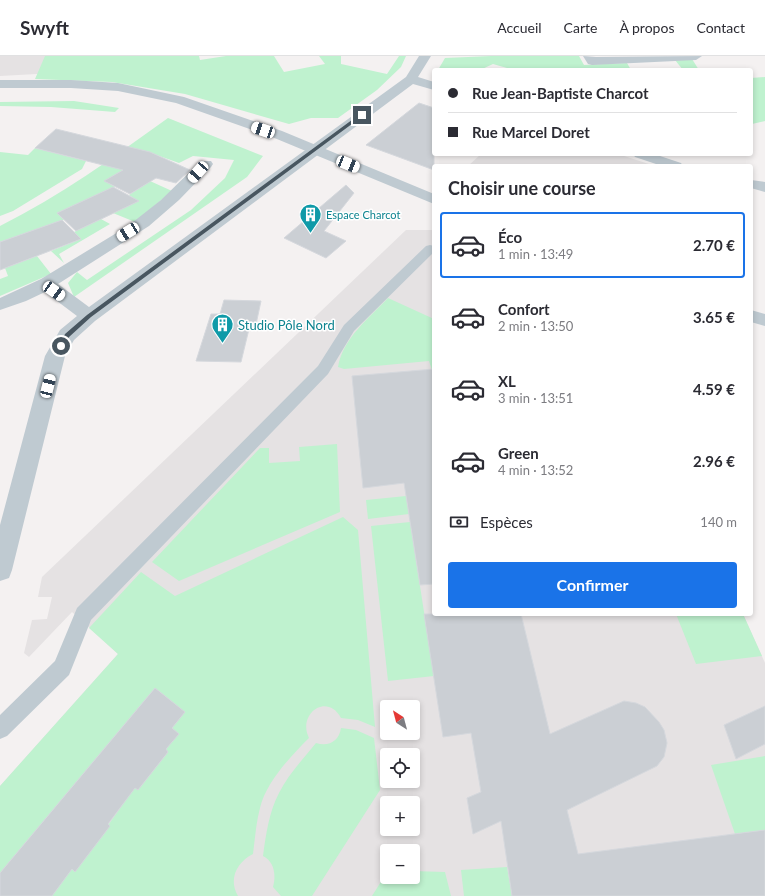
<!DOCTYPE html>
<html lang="fr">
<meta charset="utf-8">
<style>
:root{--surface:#fff;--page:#f2f2f3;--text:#2b2b33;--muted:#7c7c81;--line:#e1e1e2;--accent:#1a73e8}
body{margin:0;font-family:Lato,sans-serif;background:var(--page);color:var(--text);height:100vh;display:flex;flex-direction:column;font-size:15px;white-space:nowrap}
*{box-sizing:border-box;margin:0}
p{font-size:13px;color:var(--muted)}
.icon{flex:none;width:22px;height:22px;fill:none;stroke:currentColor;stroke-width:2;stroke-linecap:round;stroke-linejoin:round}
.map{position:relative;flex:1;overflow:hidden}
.side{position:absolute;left:432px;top:108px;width:321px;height:452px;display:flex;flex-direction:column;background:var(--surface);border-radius:4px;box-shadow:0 2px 6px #0003}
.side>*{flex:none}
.top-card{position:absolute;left:432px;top:12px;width:321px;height:88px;border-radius:4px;box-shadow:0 2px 6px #0003;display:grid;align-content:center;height:88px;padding:0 16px;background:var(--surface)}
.needle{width:26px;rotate:324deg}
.controls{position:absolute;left:380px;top:644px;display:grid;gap:8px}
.controls a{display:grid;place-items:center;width:40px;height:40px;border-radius:4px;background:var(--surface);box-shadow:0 2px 6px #0003;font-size:20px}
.end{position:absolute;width:18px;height:18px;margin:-9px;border:5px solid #485660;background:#fff;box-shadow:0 0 0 2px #fff}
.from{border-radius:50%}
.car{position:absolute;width:12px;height:24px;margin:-12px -6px;border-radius:5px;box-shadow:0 0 3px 1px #0007;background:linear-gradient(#fff 24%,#345 0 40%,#fff 0 76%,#345 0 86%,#fff 0)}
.top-card b{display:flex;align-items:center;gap:14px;height:38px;font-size:15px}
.top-card b+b{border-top:1px solid var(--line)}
.top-card i{width:10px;height:10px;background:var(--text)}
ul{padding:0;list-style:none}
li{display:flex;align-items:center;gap:12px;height:66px;margin:0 8px 6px;padding:0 8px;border:2px solid transparent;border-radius:4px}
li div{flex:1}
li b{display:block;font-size:15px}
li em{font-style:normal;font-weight:700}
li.on{border-color:var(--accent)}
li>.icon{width:36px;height:36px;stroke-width:1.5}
h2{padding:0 16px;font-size:18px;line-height:48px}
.pay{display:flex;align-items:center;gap:10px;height:44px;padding:0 16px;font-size:15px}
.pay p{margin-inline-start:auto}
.action{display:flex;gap:8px;margin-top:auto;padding:8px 16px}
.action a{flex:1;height:46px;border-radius:4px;background:var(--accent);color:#fff;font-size:16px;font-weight:700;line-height:46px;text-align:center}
header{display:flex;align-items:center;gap:24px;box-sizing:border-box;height:56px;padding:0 20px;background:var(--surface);border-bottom:1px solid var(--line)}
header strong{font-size:19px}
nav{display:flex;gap:22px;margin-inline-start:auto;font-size:14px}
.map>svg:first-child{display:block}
.education{fill:#e5e2e3;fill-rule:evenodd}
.green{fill:#bff2cf}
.building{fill:#cbcfd4;stroke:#d5d8dd}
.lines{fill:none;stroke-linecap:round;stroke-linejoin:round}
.service{fill:#bfcad1;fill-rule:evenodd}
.minor{fill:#bfcad1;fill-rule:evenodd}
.tertiary{fill:#bfcad1;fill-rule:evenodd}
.route{fill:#485660}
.labels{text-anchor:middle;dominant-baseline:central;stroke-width:3;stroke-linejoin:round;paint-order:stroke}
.far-culture-label{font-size:11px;fill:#0d838f;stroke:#fff;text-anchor:start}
.culture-label{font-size:13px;fill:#0d838f;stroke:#fff;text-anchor:start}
</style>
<header>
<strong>Swyft</strong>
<nav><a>Accueil</a><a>Carte</a><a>À propos</a><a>Contact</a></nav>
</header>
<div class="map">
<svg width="765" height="840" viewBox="0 0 765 840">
<rect width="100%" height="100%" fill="#f4f1f1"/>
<g class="education">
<path d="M0 0H60L55 17 0 20Z"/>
<path d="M481 98H618L655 110H468Z"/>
<path d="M406 174H434V558H743L765 607V840H0V730L118 598 72 556 29 601 24 597 32 564 47 563 52 541H38L42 521ZM387 651H413V677H387ZM387 699H413V725H387ZM387 747H413V773H387ZM387 795H413V821H387Z"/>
</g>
<g class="green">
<path d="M45 0H199L200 4 226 0H274L284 16 325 8 319 0H341V8L387 18 399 0H406L401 11 377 34 338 62H311L289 68 185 38 112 26 35 23Z"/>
<path d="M491 0H579L584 9 627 7 631 14H506L507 12 493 8 480 14H438L445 2Z"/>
<path d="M692 3 699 14H683L675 4Z"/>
<path d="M765 21V65L752 68 751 22Z"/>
<path d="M74 45 119 52 115 56 51 51 0 50V46Z"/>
<path d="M168 62 263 100 247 121 74 241 68 227 77 216 87 224 191 154 225 122 234 104 193 100 179 107 151 97 105 125 115 131 57 157 64 164 0 186V170C60 140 114 101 168 62Z"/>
<path d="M35 92 86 105 82 113 13 155 0 160V96L28 99Z"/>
<path d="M150 125 172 135 135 166 113 157 138 145 129 139Z"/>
<path d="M101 163 110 168 59 198 64 207 51 195 81 183 74 176Z"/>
<path d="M37 200 51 218 0 240V223L8 220 5 212Z"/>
<path d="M388 242 434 263V313L432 314 429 305 344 313 338 311C343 282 369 262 388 242Z"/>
<path d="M337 388 340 456 179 525 152 506 260 392H269V407L300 405 299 391Z"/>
<path d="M406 440 409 458 368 463 366 444Z"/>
<path d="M343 461 358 474 375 671 358 664 341 662C327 636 297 658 309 682 291 700 266 726 260 752 256 767 255 783 253 798 237 806 228 823 238 840H52L66 807 75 816 121 751 129 726 138 734 168 696 166 693 178 678 172 672 184 656 155 632 0 817V730L118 598 89 572 141 516 175 540Z"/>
<path d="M410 466 434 620 388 625 371 470Z"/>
<path d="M676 558H743L762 600 696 608Z"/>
<path d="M341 672 356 674 374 682 380 734 312 840H281L273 831C276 820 275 806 263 800 266 778 269 756 279 737 288 719 303 703 316 687 329 691 339 685 341 672Z"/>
<path d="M765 700V775L735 778 711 709Z"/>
<path d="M507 811 512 840H464L461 814Z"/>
<path d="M413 815 445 816 451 840H372L387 816V821H413Z"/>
</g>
<g class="building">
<path d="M419 47 434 52V114L366 89Z"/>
<path d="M56 73 150 96 190 114 176 127 156 122 130 138 104 125 123 114 35 92Z"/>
<path d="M346 129 354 137 324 175 346 185 326 202 284 182Z"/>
<path d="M113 131 139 145 76 175 57 157Z"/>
<path d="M62 164 81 183 0 214V186Z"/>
<path d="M224 244 261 245 255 273H249L241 306 196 305 211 258H220Z"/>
<path d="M434 313V528L420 529 404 427 363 432 352 320Z"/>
<path d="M424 558H521L550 678 624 645 636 647 645 651 659 666 664 674 667 687 664 701 657 710 567 754 578 798 765 774V840H512L501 765 473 778 467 742 481 736 471 677 443 681Z"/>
<path d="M155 632 185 656 172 672 179 678 166 693 168 696 138 734 135 732 108 768 110 770 75 816 72 813 52 840H0V817Z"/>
<path d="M765 650V688L736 703 724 669Z"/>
</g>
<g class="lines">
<path class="service" d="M430 189 434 190V196L354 275 328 318 91 564 69 619 7 680 0 683V659L55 605 77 552 318 310 344 269 426 190Z"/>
<g class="minor">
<path d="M419 0H431L418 21 434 26V34L413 28 95 265 74 284 65 300 12 514 9 522 0 525V469L45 300 60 274 77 260 45 236 26 245 0 254V242L41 223 128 170 161 144 201 105H211L213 108 211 111 179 144 149 170 58 228 89 251 406 21Z"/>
<path d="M583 0 596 1 702 0 696 4 592 9 588 8Z"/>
<path d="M633 98H654L681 107 683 110H662L635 101Z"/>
<path d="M751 124 765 126V136L751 132Z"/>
</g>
<g class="tertiary">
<path d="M0 24H71L118 27 184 41 282 75 434 138V148L272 81 176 47 118 35 71 32H0Z"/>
<path d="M751 254 765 258V270L751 266Z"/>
</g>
</g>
<path class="route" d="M360 58 364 59 91 261 69 281 63 291H59L65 278 87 259Z"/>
<defs>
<symbol id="building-pin" viewBox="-11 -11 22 30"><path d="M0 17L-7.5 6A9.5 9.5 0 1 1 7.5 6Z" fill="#0f9aa8" stroke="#fff"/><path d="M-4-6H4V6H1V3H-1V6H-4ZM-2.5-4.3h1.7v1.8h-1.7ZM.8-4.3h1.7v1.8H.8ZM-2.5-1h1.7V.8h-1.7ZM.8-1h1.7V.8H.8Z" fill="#fff"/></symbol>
</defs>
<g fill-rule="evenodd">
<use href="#building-pin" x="298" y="146" width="25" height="34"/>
<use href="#building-pin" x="210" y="256" width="25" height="34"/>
</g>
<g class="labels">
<g class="far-culture-label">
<text x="326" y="158">Espace Charcot</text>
</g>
<g class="culture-label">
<text x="238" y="269">Studio Pôle Nord</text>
</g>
</g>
</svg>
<div class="controls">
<a><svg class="needle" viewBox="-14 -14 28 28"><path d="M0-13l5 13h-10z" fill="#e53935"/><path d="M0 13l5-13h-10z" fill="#7c7c81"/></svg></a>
<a><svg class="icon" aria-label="locate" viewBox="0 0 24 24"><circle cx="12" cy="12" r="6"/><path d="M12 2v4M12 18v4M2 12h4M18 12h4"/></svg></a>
<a>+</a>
<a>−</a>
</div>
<i class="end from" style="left:61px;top:290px"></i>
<i class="end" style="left:362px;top:59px"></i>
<i class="car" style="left:263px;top:74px;rotate:289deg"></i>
<i class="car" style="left:348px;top:108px;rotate:112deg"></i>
<i class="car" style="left:198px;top:116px;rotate:222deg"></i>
<i class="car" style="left:128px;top:176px;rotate:238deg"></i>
<i class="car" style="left:54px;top:235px;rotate:125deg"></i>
<i class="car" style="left:48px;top:330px;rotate:14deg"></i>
<div class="top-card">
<b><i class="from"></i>Rue Jean-Baptiste Charcot</b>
<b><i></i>Rue Marcel Doret</b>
</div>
<section class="side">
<h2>Choisir une course</h2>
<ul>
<li class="on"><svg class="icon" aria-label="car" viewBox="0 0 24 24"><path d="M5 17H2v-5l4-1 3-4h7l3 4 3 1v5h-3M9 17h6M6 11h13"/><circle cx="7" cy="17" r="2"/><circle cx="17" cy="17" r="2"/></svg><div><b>Éco</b><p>1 min · 13:49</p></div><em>2.70 €</em></li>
<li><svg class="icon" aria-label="car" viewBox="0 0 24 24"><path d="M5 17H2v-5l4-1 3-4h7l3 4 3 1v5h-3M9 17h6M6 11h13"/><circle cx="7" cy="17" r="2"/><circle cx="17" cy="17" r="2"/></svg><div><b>Confort</b><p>2 min · 13:50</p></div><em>3.65 €</em></li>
<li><svg class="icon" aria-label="car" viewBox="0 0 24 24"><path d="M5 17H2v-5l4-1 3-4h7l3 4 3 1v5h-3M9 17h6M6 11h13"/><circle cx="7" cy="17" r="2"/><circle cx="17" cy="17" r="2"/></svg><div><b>XL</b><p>3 min · 13:51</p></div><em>4.59 €</em></li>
<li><svg class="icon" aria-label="car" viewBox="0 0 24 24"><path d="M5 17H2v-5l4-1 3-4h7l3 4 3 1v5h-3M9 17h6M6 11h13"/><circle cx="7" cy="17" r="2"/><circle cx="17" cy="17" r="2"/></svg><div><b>Green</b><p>4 min · 13:52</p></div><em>2.96 €</em></li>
</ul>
<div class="pay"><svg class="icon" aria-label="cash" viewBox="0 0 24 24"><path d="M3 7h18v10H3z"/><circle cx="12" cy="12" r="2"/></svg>Espèces<p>140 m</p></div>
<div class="action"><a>Confirmer</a></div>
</section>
</div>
